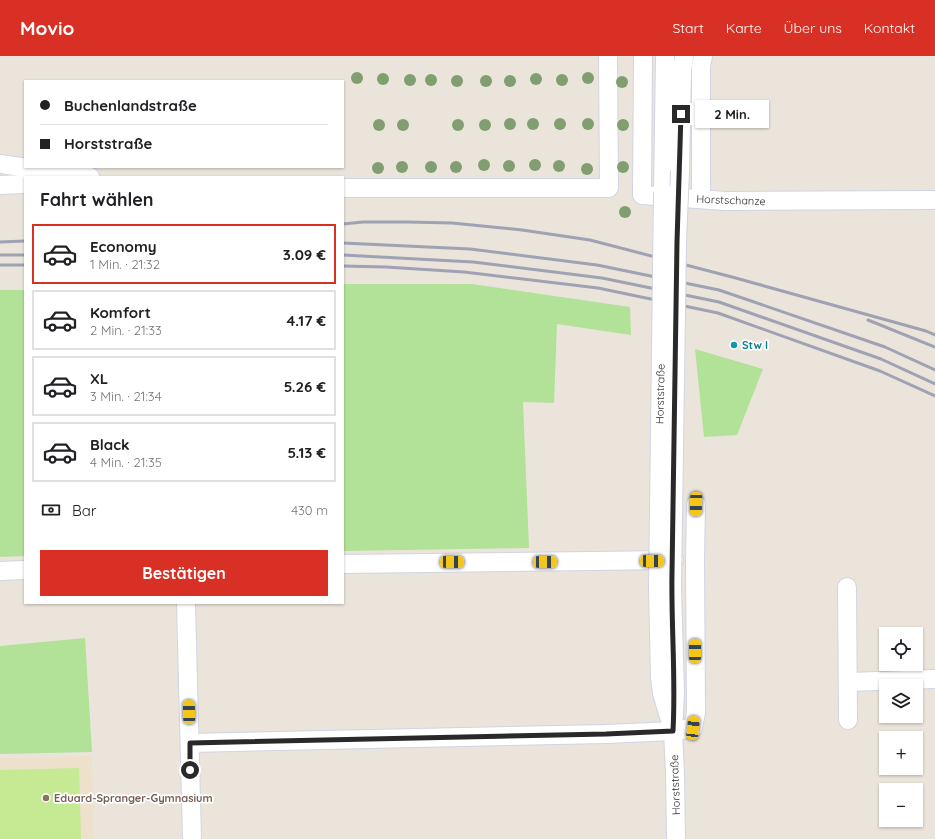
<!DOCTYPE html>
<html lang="de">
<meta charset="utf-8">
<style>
:root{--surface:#fff;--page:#f2f2f2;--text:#202124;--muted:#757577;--line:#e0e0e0;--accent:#d93025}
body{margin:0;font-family:Quicksand,sans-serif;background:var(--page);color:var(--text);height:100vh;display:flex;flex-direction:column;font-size:15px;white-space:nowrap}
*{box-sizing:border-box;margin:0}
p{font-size:13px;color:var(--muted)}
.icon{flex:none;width:22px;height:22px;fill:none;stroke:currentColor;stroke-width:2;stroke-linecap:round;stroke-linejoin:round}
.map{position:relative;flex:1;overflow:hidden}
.panel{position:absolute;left:24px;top:120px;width:320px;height:428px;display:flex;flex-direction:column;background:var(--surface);border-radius:0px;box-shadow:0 1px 3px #0004}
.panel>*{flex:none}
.banner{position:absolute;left:24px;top:24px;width:320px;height:88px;border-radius:0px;box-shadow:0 1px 3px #0004;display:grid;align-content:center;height:88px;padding:0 16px;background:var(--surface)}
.controls{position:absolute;left:879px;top:571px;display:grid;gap:8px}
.controls a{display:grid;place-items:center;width:44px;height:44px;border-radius:0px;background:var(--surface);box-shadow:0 1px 3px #0004;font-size:20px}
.end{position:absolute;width:18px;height:18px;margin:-9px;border:5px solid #292929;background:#fff;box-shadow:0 0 0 2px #fff}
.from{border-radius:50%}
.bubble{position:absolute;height:28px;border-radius:0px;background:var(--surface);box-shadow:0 1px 3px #0004;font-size:13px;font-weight:700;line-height:28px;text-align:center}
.car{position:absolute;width:12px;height:24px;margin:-12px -6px;border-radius:5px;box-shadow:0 0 3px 1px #0007;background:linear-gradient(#f5c518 24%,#345 0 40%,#f5c518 0 76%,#345 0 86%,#f5c518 0)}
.banner b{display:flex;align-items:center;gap:14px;height:38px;font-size:15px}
.banner b+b{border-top:1px solid var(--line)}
.banner i{width:10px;height:10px;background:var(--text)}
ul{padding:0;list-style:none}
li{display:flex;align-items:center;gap:12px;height:60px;margin:0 8px 6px;padding:0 8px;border:2px solid var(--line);border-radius:0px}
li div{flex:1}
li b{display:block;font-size:15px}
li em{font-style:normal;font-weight:700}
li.on{border-color:var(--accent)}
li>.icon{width:36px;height:36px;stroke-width:1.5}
h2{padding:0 16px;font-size:18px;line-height:48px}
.pay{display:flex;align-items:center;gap:10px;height:44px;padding:0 16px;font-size:15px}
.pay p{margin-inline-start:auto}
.action{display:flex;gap:8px;margin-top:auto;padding:8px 16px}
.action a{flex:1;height:46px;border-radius:0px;background:var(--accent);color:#fff;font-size:16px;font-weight:700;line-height:46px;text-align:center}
header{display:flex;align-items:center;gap:24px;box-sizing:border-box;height:56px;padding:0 20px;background:var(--accent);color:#fff}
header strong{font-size:19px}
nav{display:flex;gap:22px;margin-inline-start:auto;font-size:14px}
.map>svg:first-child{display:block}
.education{fill:#ede1cb}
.green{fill:#b2e198}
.pitch{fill:#c6e994}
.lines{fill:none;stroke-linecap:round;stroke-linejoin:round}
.minor-casing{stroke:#d1d4e2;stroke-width:20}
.minor{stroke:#fff;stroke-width:18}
.rail{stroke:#9ea2b3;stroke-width:3}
.minor-bridge-casing{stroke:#d1d4e2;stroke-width:20;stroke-linecap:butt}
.minor-bridge{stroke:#fff;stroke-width:18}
.tree{fill:#819e71}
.route{stroke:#292929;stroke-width:5}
.culture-dot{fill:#0f9aa8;stroke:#fff;stroke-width:1.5}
.education-dot{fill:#8d6e63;stroke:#fff;stroke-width:1.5}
.labels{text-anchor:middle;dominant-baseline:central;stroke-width:3.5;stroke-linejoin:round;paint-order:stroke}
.street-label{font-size:11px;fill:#292929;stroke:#fff}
.culture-label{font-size:11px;font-weight:bold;fill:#0d838f;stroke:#fff;text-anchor:start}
.education-label{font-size:11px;font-weight:bold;fill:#785e54;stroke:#fff;text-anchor:start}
</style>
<header>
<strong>Movio</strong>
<nav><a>Start</a><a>Karte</a><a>Über uns</a><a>Kontakt</a></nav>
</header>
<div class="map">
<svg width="935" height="783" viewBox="0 0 935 783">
<rect width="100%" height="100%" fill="#ebe4db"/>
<path class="education" d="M92 700 94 783H0V702Z"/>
<g class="green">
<path d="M343 228H472L630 251 631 279 557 268 554 347 523 346 529 492 343 495Z"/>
<path d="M0 234H25V500L0 501Z"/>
<path d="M695 293 763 313 737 379 704 381Z"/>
<path d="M85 582 92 696 0 698V590Z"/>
</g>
<path class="pitch" d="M79 712 81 783H0V714Z"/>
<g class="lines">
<defs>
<g id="minor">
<path d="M643 0 642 139 725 145 935 144"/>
<path d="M0 108 90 121"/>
<path d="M680 115 682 15 684 0"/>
<path d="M0 129 25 128"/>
<path d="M343 132H609L608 0"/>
<path d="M663 136 665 0"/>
<path d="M701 143V10L703 0"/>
<path d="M343 508 674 504"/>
<path d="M0 515 25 514"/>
<path d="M847 531 848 664"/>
<path d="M658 532 660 622 662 637 669 661"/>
<path d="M672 532 675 637 673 675 675 717 676 783"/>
<path d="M186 547 192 783"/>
<path d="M848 626 935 623"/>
<path d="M190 687 606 678 673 675 693 672 696 656 695 504 696 448"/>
</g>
</defs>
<use href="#minor" class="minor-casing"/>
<use href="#minor" class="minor"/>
<g class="rail">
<path d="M343 168 363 166H408L452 167 522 174 590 184 732 221 926 275 935 279"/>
<path d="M0 186 25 185"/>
<path d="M343 187 470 193 597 209 719 234 885 291 935 314"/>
<path d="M0 199H25"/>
<path d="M343 199 473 206 602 222 719 246 881 303 935 328"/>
<path d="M0 209H25"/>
<path d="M343 210 386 211 464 216 598 232 718 257 880 315 935 340"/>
<path d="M868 264 935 291"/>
</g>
<defs>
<g id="minor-bridge">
<path d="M658 532 663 136"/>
<path d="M672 532 677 186 680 115"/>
</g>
</defs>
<use href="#minor-bridge" class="minor-bridge-casing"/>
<use href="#minor-bridge" class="minor-bridge"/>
</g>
<g class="tree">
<circle cx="357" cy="22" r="6"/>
<circle cx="588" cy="22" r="6"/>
<circle cx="383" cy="23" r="6"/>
<circle cx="536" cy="23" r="6"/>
<circle cx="410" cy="24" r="6"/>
<circle cx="431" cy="24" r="6"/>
<circle cx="562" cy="24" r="6"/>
<circle cx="457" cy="25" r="6"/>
<circle cx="486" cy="25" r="6"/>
<circle cx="510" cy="25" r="6"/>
<circle cx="622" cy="26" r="6"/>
<circle cx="510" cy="68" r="6"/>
<circle cx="533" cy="68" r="6"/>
<circle cx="560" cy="68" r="6"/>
<circle cx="588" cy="68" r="6"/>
<circle cx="379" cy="69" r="6"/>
<circle cx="403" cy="69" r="6"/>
<circle cx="458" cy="69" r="6"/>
<circle cx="485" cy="69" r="6"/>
<circle cx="623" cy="69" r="6"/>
<circle cx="484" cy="109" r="6"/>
<circle cx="535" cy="109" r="6"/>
<circle cx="509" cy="110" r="6"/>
<circle cx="559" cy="110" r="6"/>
<circle cx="402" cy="111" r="6"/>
<circle cx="431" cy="111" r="6"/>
<circle cx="456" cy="111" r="6"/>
<circle cx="623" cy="111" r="6"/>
<circle cx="378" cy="112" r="6"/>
<circle cx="587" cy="113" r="6"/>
<circle cx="625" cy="156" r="6"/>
</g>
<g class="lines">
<path class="route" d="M190 714V687L606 678 673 675C676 622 671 570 672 517L677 186 681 58"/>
</g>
<circle class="culture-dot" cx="734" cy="289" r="4"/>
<circle class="education-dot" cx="46" cy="742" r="4"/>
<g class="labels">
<g class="street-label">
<text transform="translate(731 144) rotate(2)">Horstschanze</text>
<text transform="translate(660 338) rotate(-89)">Horststraße</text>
<text transform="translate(675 729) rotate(-92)">Horststraße</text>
</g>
<g class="culture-label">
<text x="742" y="289">Stw I</text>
</g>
<g class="education-label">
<text x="54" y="742">Eduard-Spranger-Gymnasium</text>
</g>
</g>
</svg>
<div class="controls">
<a><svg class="icon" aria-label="locate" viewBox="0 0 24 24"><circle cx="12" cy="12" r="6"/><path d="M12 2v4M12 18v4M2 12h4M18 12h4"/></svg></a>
<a><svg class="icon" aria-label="layers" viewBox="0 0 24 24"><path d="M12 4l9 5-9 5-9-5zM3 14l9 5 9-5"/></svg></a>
<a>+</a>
<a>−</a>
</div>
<i class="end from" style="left:190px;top:714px"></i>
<i class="end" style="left:681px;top:58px"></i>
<div class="bubble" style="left:695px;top:44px;width:74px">2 Min.</div>
<i class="car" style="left:696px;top:448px;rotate:181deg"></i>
<i class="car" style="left:652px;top:505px;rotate:90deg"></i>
<i class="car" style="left:452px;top:506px;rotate:90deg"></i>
<i class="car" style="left:545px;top:506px;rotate:90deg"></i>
<i class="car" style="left:695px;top:595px;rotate:0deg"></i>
<i class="car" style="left:189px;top:656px;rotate:359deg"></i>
<i class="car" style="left:693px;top:672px;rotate:7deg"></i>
<div class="banner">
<b><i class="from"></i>Buchenlandstraße</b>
<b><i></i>Horststraße</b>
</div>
<section class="panel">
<h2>Fahrt wählen</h2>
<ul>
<li class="on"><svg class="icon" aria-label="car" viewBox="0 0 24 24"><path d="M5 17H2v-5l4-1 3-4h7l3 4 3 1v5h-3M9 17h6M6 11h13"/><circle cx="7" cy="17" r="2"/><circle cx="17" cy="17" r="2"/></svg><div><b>Economy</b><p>1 Min. · 21:32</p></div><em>3.09 €</em></li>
<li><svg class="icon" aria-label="car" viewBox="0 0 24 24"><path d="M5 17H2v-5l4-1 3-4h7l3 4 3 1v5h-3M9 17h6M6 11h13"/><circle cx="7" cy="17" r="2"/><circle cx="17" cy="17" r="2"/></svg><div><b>Komfort</b><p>2 Min. · 21:33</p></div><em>4.17 €</em></li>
<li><svg class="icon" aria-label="car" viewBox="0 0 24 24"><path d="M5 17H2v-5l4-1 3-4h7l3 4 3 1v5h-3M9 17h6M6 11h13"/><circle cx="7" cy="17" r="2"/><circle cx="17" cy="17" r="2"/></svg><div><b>XL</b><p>3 Min. · 21:34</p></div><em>5.26 €</em></li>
<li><svg class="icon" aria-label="car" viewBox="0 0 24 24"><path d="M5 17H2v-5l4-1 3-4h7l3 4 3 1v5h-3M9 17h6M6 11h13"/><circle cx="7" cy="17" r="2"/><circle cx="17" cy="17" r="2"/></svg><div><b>Black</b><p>4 Min. · 21:35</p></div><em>5.13 €</em></li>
</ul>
<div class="pay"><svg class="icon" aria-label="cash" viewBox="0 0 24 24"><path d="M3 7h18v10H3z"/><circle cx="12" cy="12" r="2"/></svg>Bar<p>430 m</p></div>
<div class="action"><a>Bestätigen</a></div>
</section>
</div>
